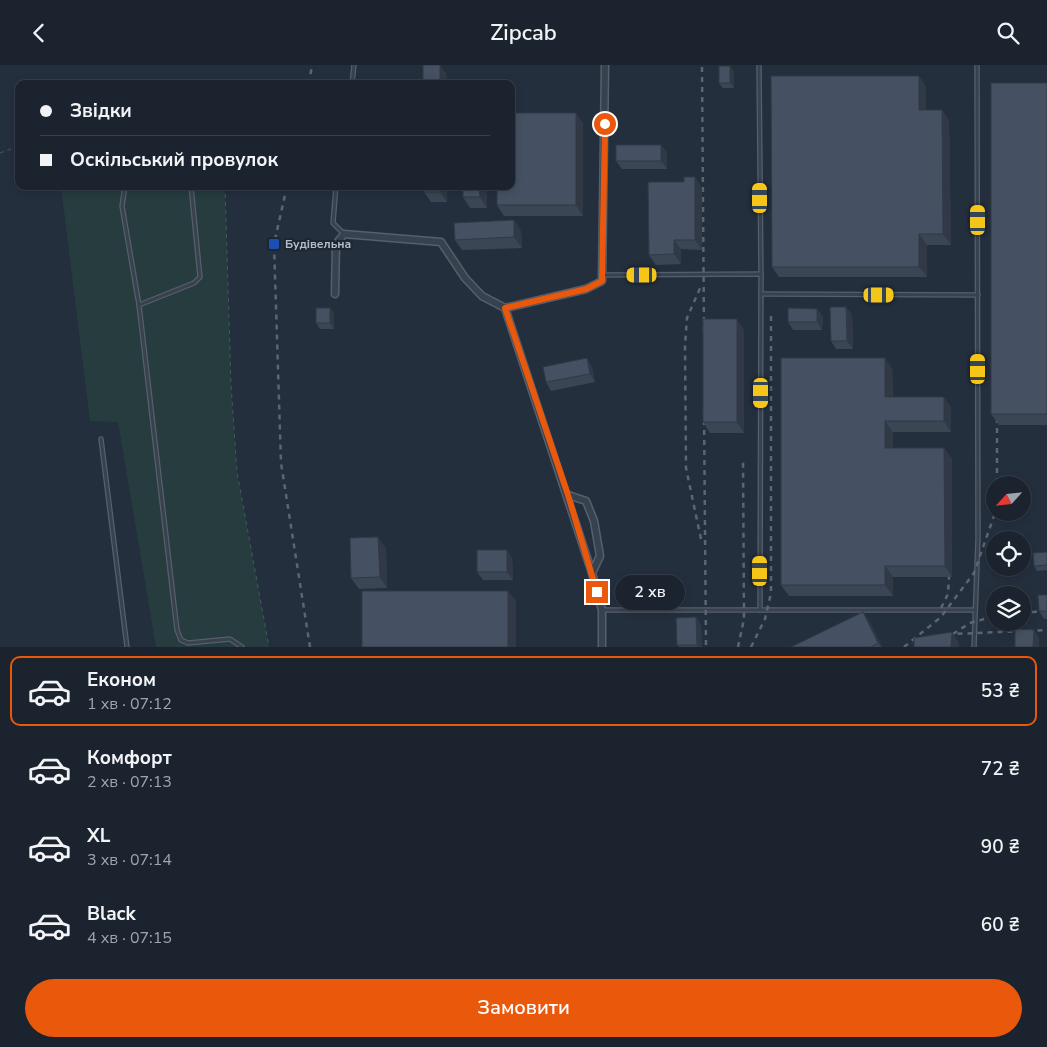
<!DOCTYPE html>
<html lang="uk">
<meta charset="utf-8">
<style>
:root{--surface:#1b232e;--page:#282f3a;--text:#f1f3f6;--muted:#a0a4aa;--line:#39404a;--accent:#ea580c}
body{margin:0;font-family:"Nunito Sans",sans-serif;background:var(--page);color:var(--text);height:100vh;display:flex;flex-direction:column;font-size:19px;white-space:nowrap}
*{box-sizing:border-box;margin:0}
p{font-size:16px;color:var(--muted)}
.icon{flex:none;width:28px;height:28px;fill:none;stroke:currentColor;stroke-width:2;stroke-linecap:round;stroke-linejoin:round}
.map{position:relative;height:582px;overflow:hidden}
.panel{display:flex;flex-direction:column;background:var(--surface);flex:1}
.panel>*{flex:none}
.hud{position:absolute;left:15px;top:15px;width:500px;height:110px;border-radius:10px;box-shadow:0 2px 8px #0003,0 0 0 1px var(--line);display:grid;align-content:center;height:110px;padding:0 25px;background:var(--surface)}
.needle{width:32px;rotate:243deg}
.controls{position:absolute;left:986px;top:411px;display:grid;gap:10px}
.controls a{display:grid;place-items:center;width:45px;height:45px;border-radius:50%;background:var(--surface);box-shadow:0 2px 8px #0003,0 0 0 1px var(--line);font-size:25px}
.end{position:absolute;width:22px;height:22px;margin:-11px;border:6px solid #ea580c;background:#fff;box-shadow:0 0 0 2px #fff}
.from{border-radius:50%}
.bubble{position:absolute;height:35px;border-radius:18px;background:var(--surface);box-shadow:0 2px 8px #0003,0 0 0 1px var(--line);font-size:16px;font-weight:600;line-height:35px;text-align:center}
.car{position:absolute;width:15px;height:30px;margin:-15px -8px;border-radius:6px;box-shadow:0 0 4px 1px #0007;background:linear-gradient(#f5c518 24%,#345 0 40%,#f5c518 0 76%,#345 0 86%,#f5c518 0)}
.hud b{display:flex;align-items:center;gap:18px;height:48px;font-size:19px}
.hud b+b{border-top:1px solid var(--line)}
.hud i{width:12px;height:12px;background:var(--text)}
ul{padding:9px 0 0;list-style:none}
li{display:flex;align-items:center;gap:15px;height:70px;margin:0 10px 8px;padding:0 15px;border:2px solid transparent;border-radius:10px}
li div{flex:1}
li b{display:block;font-size:19px}
li em{font-style:normal;font-weight:600}
li.on{border-color:var(--accent)}
li>.icon{width:45px;height:45px;stroke-width:1.5}
.action{display:flex;gap:10px;margin-top:auto;padding:10px 25px}
.action a{flex:1;height:58px;border-radius:30px;background:var(--accent);color:#fff;font-size:20px;font-weight:600;line-height:58px;text-align:center}
header{display:flex;justify-content:space-between;align-items:center;height:65px;padding:0 25px;background:var(--surface);font-size:22px;font-weight:600}
.map>svg:first-child{display:block}
.green{fill:#263c3f}
.lines{fill:none;stroke-linecap:round;stroke-linejoin:round}
.lane-casing{stroke:#565f6c;stroke-width:5.5}
.street-casing{stroke:#565f6c;stroke-width:9}
.path{stroke:#44595c;stroke-width:1;stroke-dasharray:4 4;stroke-linecap:butt}
.lane{stroke:#38414e;stroke-width:3}
.street{stroke:#38414e;stroke-width:6}
.rail{stroke:#5a6575;stroke-width:2.5;stroke-dasharray:5 5;stroke-linecap:butt}
.wall{fill:#3b4654}
.shaded-wall{fill:#303945}
.building{fill:#455162;stroke:#303945}
.route{stroke:#ea580c;stroke-width:6}
.transit-dot{fill:#1a4fb4;stroke:#1d2633;stroke-width:2}
.labels{text-anchor:middle;dominant-baseline:central;stroke-width:4.5;stroke-linejoin:round;paint-order:stroke}
.poi-label{font-size:12px;font-weight:bold;fill:#b4bcc9;stroke:#1d2633;text-anchor:start}
</style>
<header><svg class="icon" aria-label="back" viewBox="0 0 24 24"><path d="M15 5l-7 7 7 7"/></svg>Zipcab<svg class="icon" aria-label="search" viewBox="0 0 24 24"><circle cx="10" cy="10" r="6"/><path d="M15 15l6 6"/></svg></header>
<div class="map">
<svg width="1047" height="582" viewBox="0 0 1047 582">
<rect width="100%" height="100%" fill="#242f3e"/>
<path class="green" d="M61 121H225L231 320 237 407 269 582H156L118 357 90 356Z"/>
<g class="lines">
<defs>
<g id="lane">
<path d="M759 0 761 209"/>
<path d="M352 19 354 0"/>
<path d="M125 121 122 141 139 240 177 565 181 575 188 578 230 574 242 582"/>
<path d="M336 121 333 158 344 169"/>
<path d="M602 210 761 209 760 545"/>
<path d="M761 229 978 230"/>
<path d="M139 240 194 218 200 212 191 121"/>
<path d="M101 374 127 582"/>
<path d="M602 545H975"/>
<path d="M974 582 978 473 977 0"/>
</g>
<g id="street">
<path d="M335 229 336 179 344 169 441 177 465 213 482 231 505 243 592 508 602 545V582"/>
<path d="M505 243 586 224 602 216 605 0"/>
<path d="M568 430 586 436 594 456 600 491 592 508"/>
</g>
</defs>
<use href="#lane" class="lane-casing"/>
<use href="#street" class="street-casing"/>
<g class="path">
<path d="M0 88 19 81"/>
<path d="M225 121 231 320 237 407 269 582"/>
</g>
<use href="#lane" class="lane"/>
<use href="#street" class="street"/>
<g class="rail">
<path d="M702 2 704 267"/>
<path d="M309 19 312 0"/>
<path d="M287 121 274 179 281 398 310 582"/>
<path d="M997 343V420"/>
<path d="M704 345 706 582"/>
<path d="M701 474 686 403 685 280 687 253 701 221"/>
<path d="M941 543 948 529 949 512"/>
<path d="M1022 548 1044 546"/>
<path d="M953 569 970 558 995 551"/>
<path d="M738 582 744 554 743 394"/>
<path d="M751 582 765 554 771 528V247"/>
<path d="M904 582 941 552 974 508 995 448"/>
<path d="M920 582 953 569 1047 565"/>
</g>
</g>
<g class="wall">
<path d="M734 6V23H723L719 18Z"/>
<path d="M919 11 926 22V45H942L949 56 951 180H927V212H779L772 202Z"/>
<path d="M1047 18V360H999L991 349Z"/>
<path d="M576 48 583 59V151H504L497 140Z"/>
<path d="M661 80 667 88V104H622L616 96Z"/>
<path d="M447 121V137H431L424 127Z"/>
<path d="M487 121V143H470L463 132Z"/>
<path d="M702 122V185L681 184V199L656 200 649 190Z"/>
<path d="M514 155 521 166 522 183 462 185 455 175Z"/>
<path d="M846 242 852 250 853 284H836L831 276Z"/>
<path d="M330 243 334 248V264H320L316 258Z"/>
<path d="M817 244 823 252 822 265H793L788 257Z"/>
<path d="M744 265V368H710L703 357Z"/>
<path d="M592 302 595 317 551 326 546 317Z"/>
<path d="M892 303 893 332H944L951 343V367H893V383H944L952 394V512H893V531H789L781 520Z"/>
<path d="M386 483 387 523 359 524 351 513Z"/>
<path d="M1047 487V505L1037 506 1034 501Z"/>
<path d="M512 493 513 515H483L477 507Z"/>
<path d="M1047 530V554H1044L1039 546Z"/>
<path d="M863 547 870 558 882 582H791Z"/>
<path d="M701 560 702 582H679L677 580Z"/>
</g>
<g class="shaded-wall">
<path d="M440 0 447 10V19H440Z"/>
<path d="M730 1 734 6V23L730 18Z"/>
<path d="M919 11 926 22V56L919 45Z"/>
<path d="M942 45 949 56 951 180 943 169Z"/>
<path d="M576 48 583 59V151L576 140Z"/>
<path d="M661 80 667 88V104L661 96Z"/>
<path d="M695 112 702 122V185L695 175Z"/>
<path d="M440 121H447V137L440 127Z"/>
<path d="M479 121H487V143L480 132Z"/>
<path d="M514 155 521 166 522 183 514 172Z"/>
<path d="M919 169 927 180V212L919 202Z"/>
<path d="M674 175 681 184V199L674 189Z"/>
<path d="M846 242 852 250 853 284 847 276Z"/>
<path d="M330 243 334 248V264L330 258Z"/>
<path d="M817 244 823 252 822 265 817 257Z"/>
<path d="M737 254 744 265V368L737 357Z"/>
<path d="M587 293 592 302 595 317 590 309Z"/>
<path d="M885 293 892 303 893 343 885 332Z"/>
<path d="M944 332 951 343V367L944 356Z"/>
<path d="M885 356 893 367V394L885 383Z"/>
<path d="M944 383 952 394V512L945 501Z"/>
<path d="M378 472 386 483 387 523 380 512Z"/>
<path d="M507 485 512 493 513 515 507 507Z"/>
<path d="M885 501 893 512V531L885 520Z"/>
<path d="M508 526 516 536V582H508Z"/>
<path d="M863 547 870 558 882 582H881L878 578Z"/>
<path d="M696 552 701 560 702 582H698L697 580Z"/>
<path d="M1034 565 1039 573V582H1033Z"/>
<path d="M952 567 959 578V582H951Z"/>
</g>
<g class="building">
<rect x="423" y="0" width="17" height="19"/>
<rect x="719" y="1" width="11" height="17"/>
<path d="M771 11H919V45H942L943 169H919V202H772Z"/>
<rect x="991" y="18" width="56" height="331"/>
<path d="M511 48H576V140H497V121H511Z"/>
<rect x="616" y="80" width="45" height="16"/>
<path d="M684 112H695V175H674V189L649 190 648 117H684Z"/>
<rect x="424" y="121" width="16" height="6"/>
<path d="M463 121H479L480 132H463Z"/>
<path d="M514 155V172L455 175 454 158Z"/>
<path d="M830 242H846L847 276H831Z"/>
<rect x="316" y="243" width="14" height="15"/>
<path d="M788 243 817 244V257H788Z"/>
<rect x="703" y="254" width="34" height="103"/>
<path d="M587 293 590 309 546 317 543 302Z"/>
<path d="M781 293H885V332H944V356H885V383H944L945 501H885V520H781Z"/>
<path d="M378 472 380 512 351 513 350 473Z"/>
<rect x="477" y="485" width="30" height="22"/>
<path d="M1047 487V500L1034 501 1033 488Z"/>
<rect x="362" y="526" width="146" height="56"/>
<path d="M1038 530H1047V546H1039Z"/>
<path d="M863 547 878 578 871 582H791Z"/>
<path d="M696 552 697 580H677L676 553Z"/>
<path d="M1015 564 1034 565 1033 582H1015Z"/>
<path d="M952 567 951 582H914V573Z"/>
</g>
<g class="lines">
<path class="route" d="M597 527 568 430 505 243 586 224 602 216 605 59"/>
</g>
<rect class="transit-dot" x="268" y="173" width="12" height="12" rx="2.5"/>
<g class="labels">
<g class="poi-label">
<text x="285" y="179">Будівельна</text>
</g>
</g>
</svg>
<div class="controls">
<a><svg class="needle" viewBox="-14 -14 28 28"><path d="M0-13l5 13h-10z" fill="#e53935"/><path d="M0 13l5-13h-10z" fill="#a0a4aa"/></svg></a>
<a><svg class="icon" aria-label="locate" viewBox="0 0 24 24"><circle cx="12" cy="12" r="6"/><path d="M12 2v4M12 18v4M2 12h4M18 12h4"/></svg></a>
<a><svg class="icon" aria-label="layers" viewBox="0 0 24 24"><path d="M12 4l9 5-9 5-9-5zM3 14l9 5 9-5"/></svg></a>
</div>
<i class="end from" style="left:605px;top:59px"></i>
<i class="end" style="left:597px;top:527px"></i>
<div class="bubble" style="left:615px;top:510px;width:70px">2 хв</div>
<i class="car" style="left:760px;top:133px;rotate:0deg"></i>
<i class="car" style="left:978px;top:155px;rotate:0deg"></i>
<i class="car" style="left:642px;top:210px;rotate:270deg"></i>
<i class="car" style="left:879px;top:230px;rotate:90deg"></i>
<i class="car" style="left:978px;top:304px;rotate:0deg"></i>
<i class="car" style="left:761px;top:328px;rotate:180deg"></i>
<i class="car" style="left:760px;top:506px;rotate:0deg"></i>
<div class="hud">
<b><i class="from"></i>Звідки</b>
<b><i></i>Оскільський провулок</b>
</div>
</div>
<section class="panel">
<ul>
<li class="on"><svg class="icon" aria-label="car" viewBox="0 0 24 24"><path d="M5 17H2v-5l4-1 3-4h7l3 4 3 1v5h-3M9 17h6M6 11h13"/><circle cx="7" cy="17" r="2"/><circle cx="17" cy="17" r="2"/></svg><div><b>Економ</b><p>1 хв · 07:12</p></div><em>53 ₴</em></li>
<li><svg class="icon" aria-label="car" viewBox="0 0 24 24"><path d="M5 17H2v-5l4-1 3-4h7l3 4 3 1v5h-3M9 17h6M6 11h13"/><circle cx="7" cy="17" r="2"/><circle cx="17" cy="17" r="2"/></svg><div><b>Комфорт</b><p>2 хв · 07:13</p></div><em>72 ₴</em></li>
<li><svg class="icon" aria-label="car" viewBox="0 0 24 24"><path d="M5 17H2v-5l4-1 3-4h7l3 4 3 1v5h-3M9 17h6M6 11h13"/><circle cx="7" cy="17" r="2"/><circle cx="17" cy="17" r="2"/></svg><div><b>XL</b><p>3 хв · 07:14</p></div><em>90 ₴</em></li>
<li><svg class="icon" aria-label="car" viewBox="0 0 24 24"><path d="M5 17H2v-5l4-1 3-4h7l3 4 3 1v5h-3M9 17h6M6 11h13"/><circle cx="7" cy="17" r="2"/><circle cx="17" cy="17" r="2"/></svg><div><b>Black</b><p>4 хв · 07:15</p></div><em>60 ₴</em></li>
</ul>
<div class="action"><a>Замовити</a></div>
</section>
